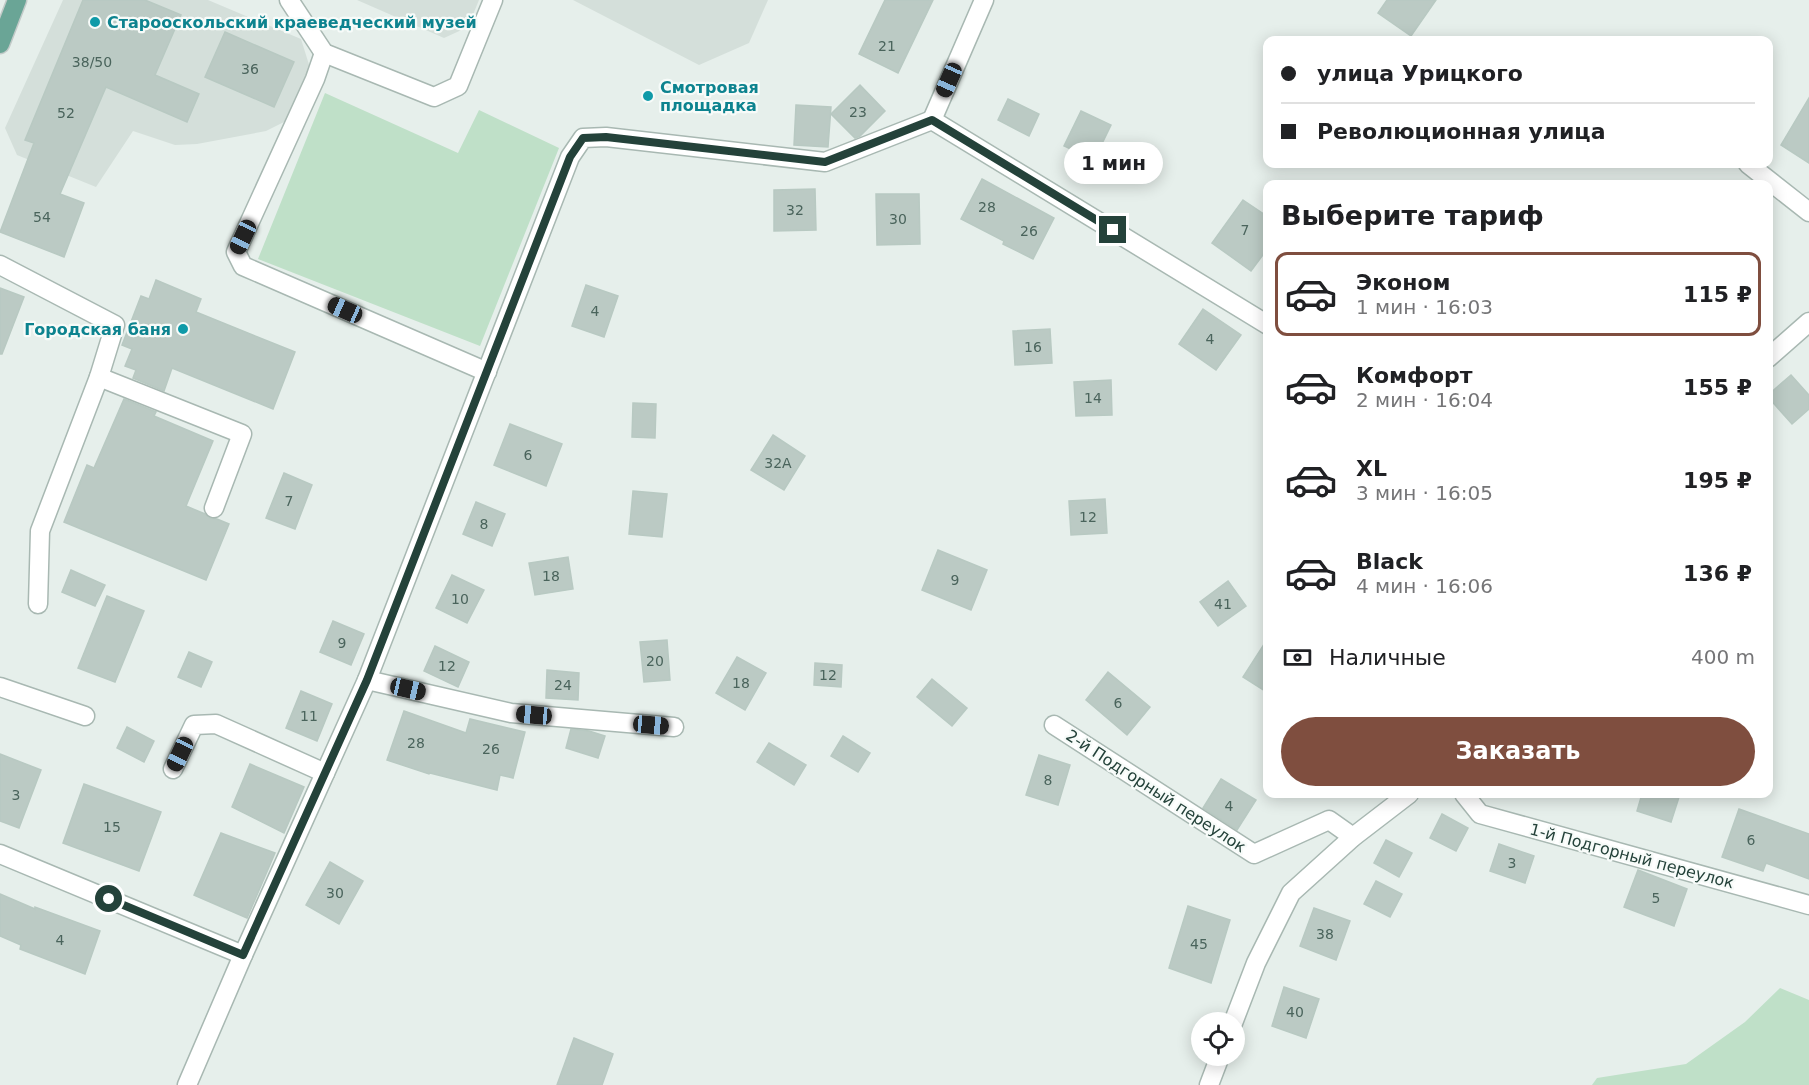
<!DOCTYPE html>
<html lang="ru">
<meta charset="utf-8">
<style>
:root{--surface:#fff;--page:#f6f6f6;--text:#202124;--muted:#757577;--line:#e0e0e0;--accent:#7f4e3f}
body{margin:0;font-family:"DejaVu Sans",sans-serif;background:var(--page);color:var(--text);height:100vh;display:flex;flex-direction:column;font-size:22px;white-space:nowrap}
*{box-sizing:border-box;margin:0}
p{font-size:20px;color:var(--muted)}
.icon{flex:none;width:33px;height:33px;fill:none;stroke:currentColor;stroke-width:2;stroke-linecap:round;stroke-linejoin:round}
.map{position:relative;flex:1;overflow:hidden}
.sheet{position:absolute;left:1263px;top:180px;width:510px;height:618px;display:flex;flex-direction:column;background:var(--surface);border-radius:12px;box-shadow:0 3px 15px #0003}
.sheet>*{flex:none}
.guide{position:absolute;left:1263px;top:36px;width:510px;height:132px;border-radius:12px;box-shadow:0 3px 15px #0003;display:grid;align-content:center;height:132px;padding:0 18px;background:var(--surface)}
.buttons{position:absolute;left:1191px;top:1012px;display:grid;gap:12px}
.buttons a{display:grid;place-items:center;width:54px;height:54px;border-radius:50%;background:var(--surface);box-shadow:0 3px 15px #0003;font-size:30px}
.end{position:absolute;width:27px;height:27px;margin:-14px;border:8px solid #24423a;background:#fff;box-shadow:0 0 0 3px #fff}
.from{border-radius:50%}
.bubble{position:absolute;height:42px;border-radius:21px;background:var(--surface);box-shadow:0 3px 15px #0003;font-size:20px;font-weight:600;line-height:42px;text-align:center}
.car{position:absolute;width:18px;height:36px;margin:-18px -9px;border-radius:8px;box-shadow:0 0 4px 2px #0007;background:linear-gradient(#222 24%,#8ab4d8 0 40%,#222 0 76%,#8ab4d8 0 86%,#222 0)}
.guide b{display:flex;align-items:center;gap:21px;height:57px;font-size:22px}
.guide b+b{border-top:2px solid var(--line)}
.guide i{width:15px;height:15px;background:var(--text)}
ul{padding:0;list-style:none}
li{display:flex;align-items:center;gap:18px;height:84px;margin:0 12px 9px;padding:0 6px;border:3px solid transparent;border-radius:12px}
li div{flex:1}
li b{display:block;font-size:22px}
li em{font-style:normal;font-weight:600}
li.on{border-color:var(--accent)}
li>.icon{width:54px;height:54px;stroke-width:1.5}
h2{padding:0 18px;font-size:27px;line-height:72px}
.pay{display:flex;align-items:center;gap:15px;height:66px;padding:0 18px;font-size:22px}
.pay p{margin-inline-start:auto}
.action{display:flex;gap:12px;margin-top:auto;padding:12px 18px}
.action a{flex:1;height:69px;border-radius:36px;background:var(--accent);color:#fff;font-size:24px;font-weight:600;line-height:69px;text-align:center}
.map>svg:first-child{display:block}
.built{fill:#d4dfda}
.green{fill:#bfe0c8}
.building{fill:#bbcac4;stroke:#b8c9c2;stroke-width:1.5}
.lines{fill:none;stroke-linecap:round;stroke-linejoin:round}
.minor-casing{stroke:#a8b8b2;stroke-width:21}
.major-casing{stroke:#c2cac8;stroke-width:21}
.minor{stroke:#fff;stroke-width:18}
.major{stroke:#6aa596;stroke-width:18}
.route{stroke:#24423a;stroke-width:8}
.culture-dot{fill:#0f9aa8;stroke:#f7fbf9;stroke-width:2}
.labels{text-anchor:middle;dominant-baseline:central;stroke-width:4.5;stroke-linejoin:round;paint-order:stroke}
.number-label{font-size:14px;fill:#4a645c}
.culture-label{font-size:16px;font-weight:bold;fill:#0d838f;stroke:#f7fbf9;text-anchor:start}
.street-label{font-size:16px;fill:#24423a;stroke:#f7fbf9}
</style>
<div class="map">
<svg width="1809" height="1085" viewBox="0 0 1809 1085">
<rect width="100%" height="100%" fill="#e6efeb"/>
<g class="built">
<path d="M63 0H208L301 39 311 71 286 121 266 131 197 144 175 145 133 131 96 187 17 155 5 128Z"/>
<path d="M357 0H479L468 27 444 38Z"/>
<path d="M573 0H768L749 43 699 65Z"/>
</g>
<g class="green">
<path d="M325 93 458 153 479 110 559 148 480 346 258 259Z"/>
<path d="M1780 988 1809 1000V1085H1592L1597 1078 1686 1064 1745 1022Z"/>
</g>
<g class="building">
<path d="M83 0H145L181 15 155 75 199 94 187 122 106 87 60 194 84 203 64 257 0 232 34 143 25 140Z"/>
<path d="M885 0H933L898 73 859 54Z"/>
<path d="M1387 0H1436L1411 36 1378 13Z"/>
<path d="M225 32 294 62 274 107 205 77Z"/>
<path d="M860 85 885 111 860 136 855 138 831 114Z"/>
<path d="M1809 98V163L1781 145Z"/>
<path d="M1008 99 1039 114 1029 136 998 120Z"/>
<path d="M796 105 831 107 828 147 794 145Z"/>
<path d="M1081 111 1111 125 1094 160 1064 146Z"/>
<path d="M982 179 1054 218 1033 259 1003 244 1004 241 961 219Z"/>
<path d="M815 189 816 230 774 231V190Z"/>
<path d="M876 194H919L920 244 877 245Z"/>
<path d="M1243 200 1268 217V248L1251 271 1212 243Z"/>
<path d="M156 280 201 299 196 312 295 352 273 409 172 368 164 391 133 378 136 370 125 366 132 349 122 345 141 296 149 299Z"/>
<path d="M586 285 618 296 604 337 572 326Z"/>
<path d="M0 288 24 297 2 354H0Z"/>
<path d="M1203 309 1241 335 1216 370 1179 344Z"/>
<path d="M1050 329 1052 363 1015 365 1013 331Z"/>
<path d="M1791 375 1809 395V409L1792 424 1768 397V395Z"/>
<path d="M1111 380 1112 415 1076 416 1074 382Z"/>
<path d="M124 399 156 412 154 416 213 441 186 506 205 514 210 518 217 519 229 524 206 580 64 522 87 465 94 468Z"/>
<path d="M633 403 656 404 655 438 632 437Z"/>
<path d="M510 424 562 444 546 486 494 465Z"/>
<path d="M773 435 805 456 784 490 751 470Z"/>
<path d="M284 473 312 485 295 529 266 518Z"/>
<path d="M633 491 667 494 662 537 629 534Z"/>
<path d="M1105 499 1107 533 1071 535 1069 501Z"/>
<path d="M476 502 505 514 492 546 463 534Z"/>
<path d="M938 550 987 570 971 610 922 590Z"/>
<path d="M568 557 573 589 535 595 529 563Z"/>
<path d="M71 570 105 585 95 606 62 592Z"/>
<path d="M452 575 484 590 467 623 436 608Z"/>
<path d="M1228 581 1246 606 1218 626 1200 602Z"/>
<path d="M107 596 144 611 115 682 78 668Z"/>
<path d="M333 621 364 634 351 665 320 652Z"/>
<path d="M1268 638V693L1243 677Z"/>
<path d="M667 640 670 680 644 682 640 642Z"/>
<path d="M435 646 469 662 458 687 424 671Z"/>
<path d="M189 652 212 662 201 687 178 677Z"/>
<path d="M737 657 766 673 745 710 716 693Z"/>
<path d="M815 663 842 665 841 687 814 685Z"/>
<path d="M547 670 579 673 578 700 546 698Z"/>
<path d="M1108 672 1150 707 1127 735 1086 700Z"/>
<path d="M932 679 967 708 952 726 917 697Z"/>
<path d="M301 691 332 704 317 741 286 728Z"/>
<path d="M404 711 466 733 470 719 525 732 513 778 500 775 497 790 430 773 429 774 387 760Z"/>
<path d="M127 727 154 741 144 762 117 748Z"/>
<path d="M571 729 589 731 605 736 598 758 566 748Z"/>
<path d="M843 736 870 753 858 772 831 756Z"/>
<path d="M769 743 806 765 794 785 757 762Z"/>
<path d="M0 754 41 770 19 828 0 821Z"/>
<path d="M1039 755 1070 765 1058 805 1026 795Z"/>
<path d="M250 764 304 787 284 833 232 807Z"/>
<path d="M1221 779 1256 800 1237 830 1203 808Z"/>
<path d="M84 784 161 812 139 871 63 843Z"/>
<path d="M1642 794H1680L1671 822 1637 811Z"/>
<path d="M1739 809 1809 834V879L1766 863 1763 871 1722 857Z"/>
<path d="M1442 814 1468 828 1456 851 1430 838Z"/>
<path d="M221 833 275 853 247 918 194 895Z"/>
<path d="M1386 840 1412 853 1399 877 1374 863Z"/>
<path d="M1499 844 1534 856 1525 883 1490 871Z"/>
<path d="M330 862 363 881 339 924 306 905Z"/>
<path d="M1638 870 1687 889 1674 926 1624 907Z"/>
<path d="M1376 881 1402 894 1390 917 1364 904Z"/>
<path d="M0 894 35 909V907L100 931 85 974 20 949 21 945 0 936Z"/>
<path d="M1188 906 1230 920 1211 983 1169 968Z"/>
<path d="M1314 908 1350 921 1336 960 1300 946Z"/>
<path d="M1284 987 1319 999 1306 1038 1272 1026Z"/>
<path d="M574 1038 613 1054 602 1085H557Z"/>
</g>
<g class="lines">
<defs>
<g id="minor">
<path d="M289 0 324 53 434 97 458 86 493 0"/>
<path d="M324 53 315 79 236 252 243 266 487 372"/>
<path d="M932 120 984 0"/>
<path d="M1748 164 1809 212"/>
<path d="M0 265 115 325 99 377 40 531 38 604"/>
<path d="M1768 358 1809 322"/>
<path d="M99 377 242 434 214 508"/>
<path d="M367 680 511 713 674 727"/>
<path d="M0 687 85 716"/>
<path d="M1054 725 1254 854 1329 820 1353 837"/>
<path d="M173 769 194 725 216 724 325 773"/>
<path d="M1464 794 1480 814 1809 905"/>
<path d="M0 854 243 955"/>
<path d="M1233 1023 1256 963 1291 893 1353 837 1409 794"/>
<path d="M187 1085 243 955 367 680 570 157 583 138 606 137 825 162 932 120 1268 325"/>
<path d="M1209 1085 1220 1056"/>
</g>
<path id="major" d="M0 44 17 0"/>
</defs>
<use href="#minor" class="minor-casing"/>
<use href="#major" class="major-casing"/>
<use href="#minor" class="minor"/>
<use href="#major" class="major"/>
</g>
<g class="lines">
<path class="route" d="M109 899 243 955 367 680 570 157 583 138 606 137 825 162 932 120 1113 230"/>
</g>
<g class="culture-dot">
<circle cx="95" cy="22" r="6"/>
<circle cx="648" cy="96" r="6"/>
<circle cx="183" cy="329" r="6"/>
</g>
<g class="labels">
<g class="number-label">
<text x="887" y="46">21</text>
<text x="92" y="62">38/50</text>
<text x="250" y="69">36</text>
<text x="858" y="112">23</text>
<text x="66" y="113">52</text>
<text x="987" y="207">28</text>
<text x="795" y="210">32</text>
<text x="42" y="217">54</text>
<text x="898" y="219">30</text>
<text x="1245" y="230">7</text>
<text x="1029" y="231">26</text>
<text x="595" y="311">4</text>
<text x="1210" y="339">4</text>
<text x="1033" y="347">16</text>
<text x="1093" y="398">14</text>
<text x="528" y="455">6</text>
<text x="778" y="463">32А</text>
<text x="289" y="501">7</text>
<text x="1088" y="517">12</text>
<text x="484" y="524">8</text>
<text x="551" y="576">18</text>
<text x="955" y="580">9</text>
<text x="460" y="599">10</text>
<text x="1223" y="604">41</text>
<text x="342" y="643">9</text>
<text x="655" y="661">20</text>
<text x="447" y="666">12</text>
<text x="828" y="675">12</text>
<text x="741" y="683">18</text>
<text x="563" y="685">24</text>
<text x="1118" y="703">6</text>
<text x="309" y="716">11</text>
<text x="416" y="743">28</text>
<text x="491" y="749">26</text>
<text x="1048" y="780">8</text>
<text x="16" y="795">3</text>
<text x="1229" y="806">4</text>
<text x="112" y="827">15</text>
<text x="1751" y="840">6</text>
<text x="1512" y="863">3</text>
<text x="335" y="893">30</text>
<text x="1656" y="898">5</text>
<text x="1325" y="934">38</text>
<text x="60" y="940">4</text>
<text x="1199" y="944">45</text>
<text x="1295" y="1012">40</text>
</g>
<g class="culture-label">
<text x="107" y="22">Старооскольский краеведческий музей</text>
<text x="660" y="87">Смотровая<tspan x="660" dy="18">площадка</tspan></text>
<text x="171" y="329" text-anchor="end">Городская баня</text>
</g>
<g class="street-label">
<text transform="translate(1156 791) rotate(33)">2-й Подгорный переулок</text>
<text transform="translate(1632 856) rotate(15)">1-й Подгорный переулок</text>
</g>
</g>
</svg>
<div class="buttons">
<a><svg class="icon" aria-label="locate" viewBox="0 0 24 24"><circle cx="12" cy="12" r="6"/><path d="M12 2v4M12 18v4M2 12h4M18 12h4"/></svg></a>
</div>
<i class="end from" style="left:109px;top:899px"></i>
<i class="end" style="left:1113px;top:230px"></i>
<div class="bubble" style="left:1064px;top:142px;width:99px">1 мин</div>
<i class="car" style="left:949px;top:80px;rotate:204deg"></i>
<i class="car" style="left:243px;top:237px;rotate:205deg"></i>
<i class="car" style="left:345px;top:310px;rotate:294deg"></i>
<i class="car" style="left:408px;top:689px;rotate:103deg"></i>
<i class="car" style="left:534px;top:715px;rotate:275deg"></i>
<i class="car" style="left:651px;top:725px;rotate:95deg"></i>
<i class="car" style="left:180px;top:754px;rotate:205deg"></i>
<div class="guide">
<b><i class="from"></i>улица Урицкого</b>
<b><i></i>Революционная улица</b>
</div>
<section class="sheet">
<h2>Выберите тариф</h2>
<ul>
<li class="on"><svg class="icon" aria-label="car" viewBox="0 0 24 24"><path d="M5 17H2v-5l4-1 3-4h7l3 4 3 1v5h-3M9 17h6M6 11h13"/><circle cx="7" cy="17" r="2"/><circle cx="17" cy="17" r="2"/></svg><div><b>Эконом</b><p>1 мин · 16:03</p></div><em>115 ₽</em></li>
<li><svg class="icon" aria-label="car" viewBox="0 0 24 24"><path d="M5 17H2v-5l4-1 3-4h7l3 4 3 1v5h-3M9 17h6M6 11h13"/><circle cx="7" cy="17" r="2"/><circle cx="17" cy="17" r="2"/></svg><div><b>Комфорт</b><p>2 мин · 16:04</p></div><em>155 ₽</em></li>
<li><svg class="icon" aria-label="car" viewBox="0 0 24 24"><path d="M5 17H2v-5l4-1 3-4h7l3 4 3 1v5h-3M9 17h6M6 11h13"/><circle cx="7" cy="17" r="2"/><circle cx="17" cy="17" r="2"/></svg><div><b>XL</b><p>3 мин · 16:05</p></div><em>195 ₽</em></li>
<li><svg class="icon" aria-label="car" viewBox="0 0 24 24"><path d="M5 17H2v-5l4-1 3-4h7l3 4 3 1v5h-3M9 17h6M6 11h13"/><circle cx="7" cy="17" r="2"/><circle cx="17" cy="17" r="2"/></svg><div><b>Black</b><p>4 мин · 16:06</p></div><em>136 ₽</em></li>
</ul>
<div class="pay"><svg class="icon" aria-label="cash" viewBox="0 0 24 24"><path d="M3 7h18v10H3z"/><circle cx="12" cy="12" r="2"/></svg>Наличные<p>400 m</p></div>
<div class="action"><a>Заказать</a></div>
</section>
</div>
